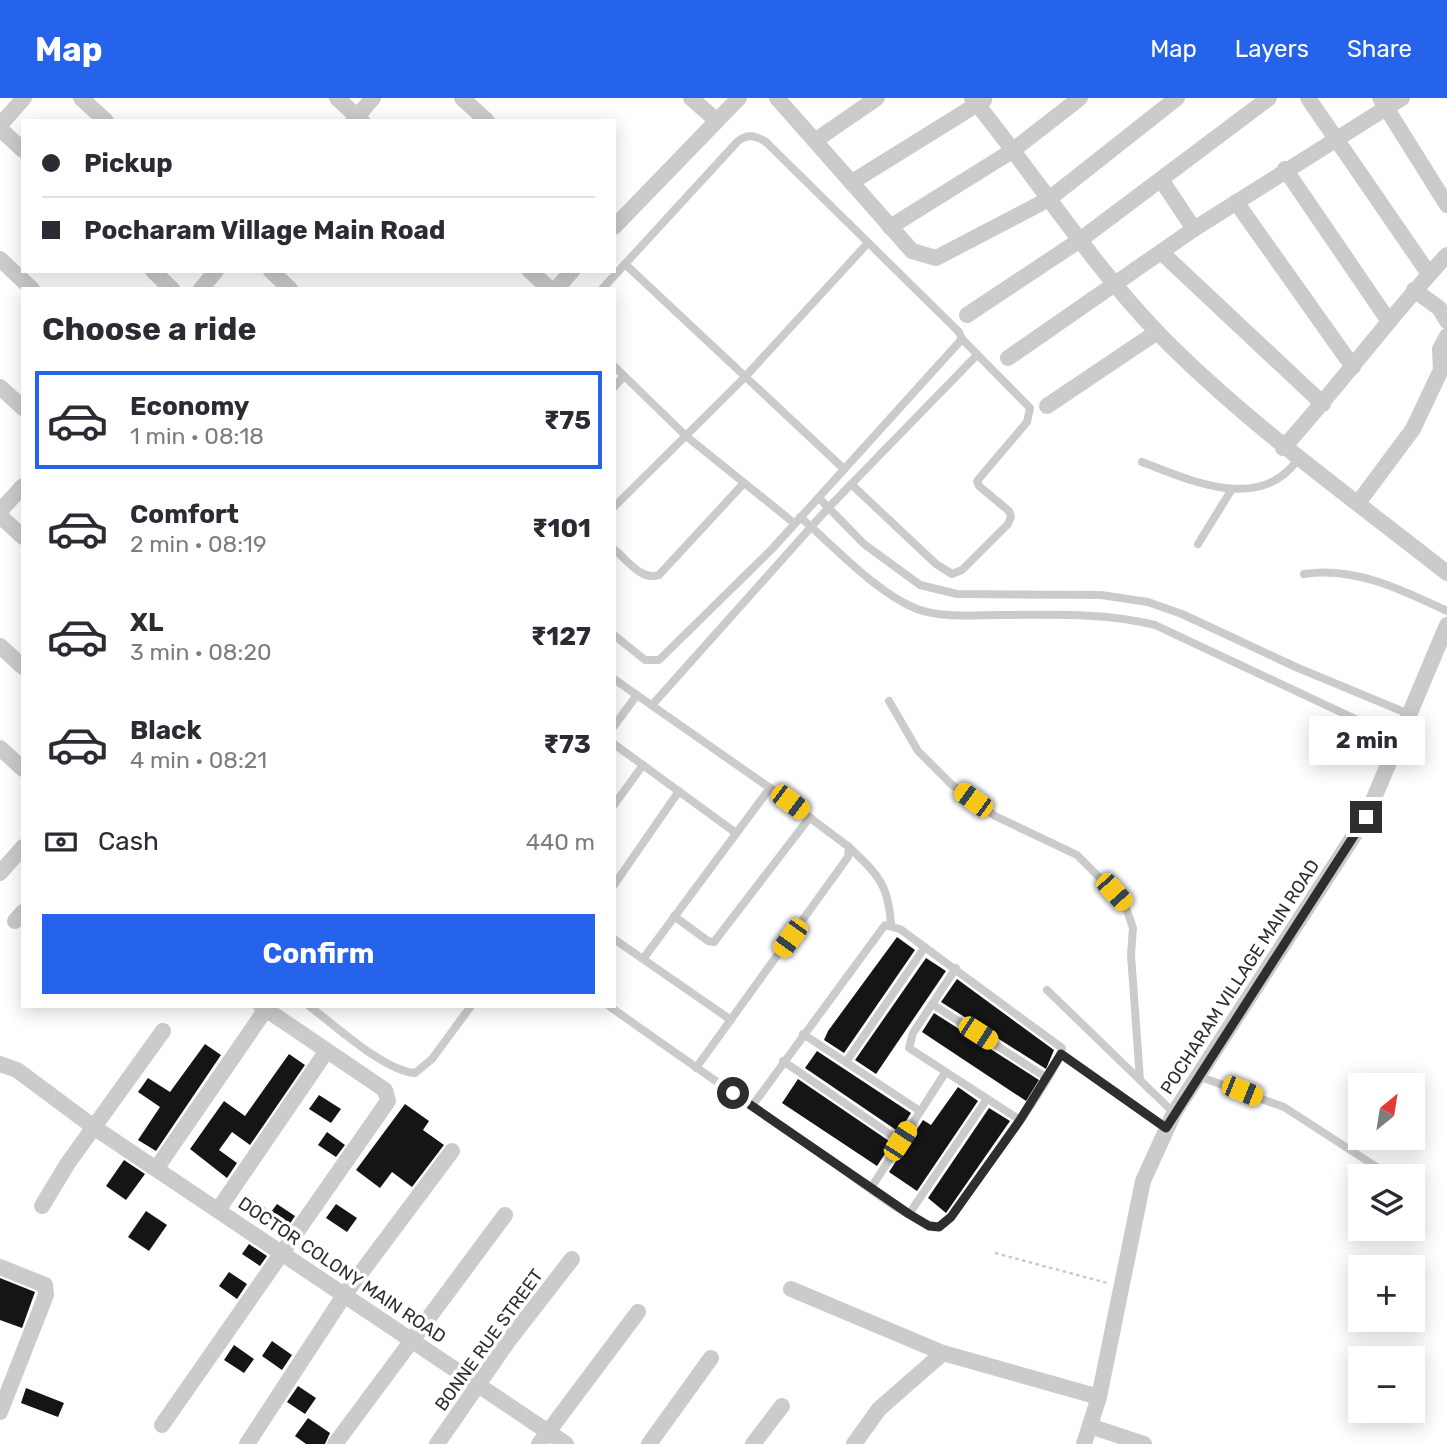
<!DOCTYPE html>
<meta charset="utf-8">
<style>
:root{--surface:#fff;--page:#f2f2f3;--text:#2b2b33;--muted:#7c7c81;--line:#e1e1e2;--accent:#2563eb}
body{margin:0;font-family:Rubik,sans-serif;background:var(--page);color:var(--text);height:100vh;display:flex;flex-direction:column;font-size:26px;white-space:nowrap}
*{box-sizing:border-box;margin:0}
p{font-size:23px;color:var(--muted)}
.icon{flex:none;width:38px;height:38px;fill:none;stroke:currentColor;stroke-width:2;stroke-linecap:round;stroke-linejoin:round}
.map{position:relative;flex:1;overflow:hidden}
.sheet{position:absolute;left:21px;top:189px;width:595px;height:721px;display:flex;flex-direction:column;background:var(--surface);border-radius:0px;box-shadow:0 4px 18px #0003}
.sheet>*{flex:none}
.guide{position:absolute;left:21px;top:21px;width:595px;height:154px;border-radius:0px;box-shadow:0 4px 18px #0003;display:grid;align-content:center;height:154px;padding:0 21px;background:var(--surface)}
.needle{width:46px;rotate:30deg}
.tools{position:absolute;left:1348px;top:975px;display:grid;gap:14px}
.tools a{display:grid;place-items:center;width:77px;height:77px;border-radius:0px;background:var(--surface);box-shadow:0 4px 18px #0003;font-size:35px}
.end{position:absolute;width:32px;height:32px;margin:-16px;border:9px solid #2e2e2e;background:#fff;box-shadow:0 0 0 4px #fff}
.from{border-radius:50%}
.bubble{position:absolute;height:49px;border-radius:0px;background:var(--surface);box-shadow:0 4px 18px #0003;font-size:23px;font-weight:700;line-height:49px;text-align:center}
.car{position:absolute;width:21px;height:42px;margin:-21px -10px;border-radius:9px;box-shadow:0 0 5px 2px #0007;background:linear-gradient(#f5c518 24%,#345 0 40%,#f5c518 0 76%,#345 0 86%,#f5c518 0)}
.guide b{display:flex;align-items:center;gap:24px;height:66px;font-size:26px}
.guide b+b{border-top:2px solid var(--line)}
.guide i{width:18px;height:18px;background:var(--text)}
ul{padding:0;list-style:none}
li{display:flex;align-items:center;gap:21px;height:98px;margin:0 14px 10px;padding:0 7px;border:4px solid transparent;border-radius:0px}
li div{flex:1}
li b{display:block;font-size:26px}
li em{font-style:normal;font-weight:700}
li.on{border-color:var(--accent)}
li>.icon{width:63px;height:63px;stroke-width:1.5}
h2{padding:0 21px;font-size:32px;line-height:84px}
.pay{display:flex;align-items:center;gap:18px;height:77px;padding:0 21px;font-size:26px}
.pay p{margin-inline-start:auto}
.button{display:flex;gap:14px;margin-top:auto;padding:14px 21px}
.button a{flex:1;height:80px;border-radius:0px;background:var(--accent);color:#fff;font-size:28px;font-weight:700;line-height:80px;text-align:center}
header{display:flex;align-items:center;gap:42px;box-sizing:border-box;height:98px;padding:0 35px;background:var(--accent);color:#fff}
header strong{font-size:33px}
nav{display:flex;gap:38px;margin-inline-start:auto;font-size:24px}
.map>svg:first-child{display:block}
.building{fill:#151515}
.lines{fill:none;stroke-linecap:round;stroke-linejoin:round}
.path{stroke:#cbcbcb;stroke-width:2.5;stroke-dasharray:3.5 3.5;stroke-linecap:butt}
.service{stroke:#cbcbcb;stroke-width:8}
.minor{stroke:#cbcbcb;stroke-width:16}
.route{stroke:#2e2e2e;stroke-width:9}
.labels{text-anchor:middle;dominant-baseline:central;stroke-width:7;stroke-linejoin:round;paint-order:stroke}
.street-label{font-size:18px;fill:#2e2e2e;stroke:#fff}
</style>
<header>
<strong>Map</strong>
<nav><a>Map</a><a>Layers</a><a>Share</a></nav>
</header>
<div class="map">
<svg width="1447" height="1346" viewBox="0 0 1447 1346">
<rect width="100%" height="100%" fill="#fff"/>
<g class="building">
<path d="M897 839 915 852 844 955 824 942 828 933Z"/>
<path d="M926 860 946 873 876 976 855 962Z"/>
<path d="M957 881 1054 952 1046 971 941 904Z"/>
<path d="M934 915 1039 982 1026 1003 922 934Z"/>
<path d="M205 946 221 957 156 1053 138 1042 160 1009 138 994 148 980 170 994Z"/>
<path d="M817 953 911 1015 899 1034 805 970Z"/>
<path d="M289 956 305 967 250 1047 232 1034 219 1052 237 1065 227 1080 190 1051 224 1003 245 1018Z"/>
<path d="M798 981 892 1045 877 1068 782 1005Z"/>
<path d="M958 989 978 1003 917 1093 889 1074 923 1022 931 1027Z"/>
<path d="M319 997 341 1011 331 1025 309 1011Z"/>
<path d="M405 1006 429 1023 423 1032 444 1047 412 1089 392 1074 380 1090 356 1072Z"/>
<path d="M989 1010 1010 1023 946 1115 928 1100Z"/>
<path d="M327 1034 345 1047 336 1059 318 1047Z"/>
<path d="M124 1062 145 1076 126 1102 106 1088Z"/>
<path d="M247 1097 271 1114 277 1106 295 1118 283 1136 260 1121 258 1124 238 1110Z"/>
<path d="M336 1106 357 1120 347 1134 326 1120Z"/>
<path d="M146 1113 167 1127 149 1153 128 1139Z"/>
<path d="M249 1146 267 1158 260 1168 242 1156Z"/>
<path d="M229 1174 247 1186 237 1201 219 1188Z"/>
<path d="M0 1180 35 1194 22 1230 0 1222Z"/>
<path d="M272 1243 292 1257 282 1272 262 1258Z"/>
<path d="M234 1247 254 1261 244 1275 224 1262Z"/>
<path d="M298 1288 316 1300 305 1316 287 1304Z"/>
<path d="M26 1290 64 1305 58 1319 21 1305Z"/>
<path d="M308 1320 330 1335 325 1346H306L295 1338Z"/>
</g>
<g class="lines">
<path class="path" d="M995 1155 1107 1185"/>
<g class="service">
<path d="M625 166 844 371"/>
<path d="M602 191 738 43C748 35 756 38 766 44L959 234 962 241 772 451 659 562H645L614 537"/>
<path d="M614 268 686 338 794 425"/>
<path d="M614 289 624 278"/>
<path d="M1142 364C1191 383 1261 415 1298 361"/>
<path d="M851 386 936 466 952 476 962 472 1008 426 1011 419 1009 413 979 388 977 383 1027 324 1030 310 962 241"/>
<path d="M819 400 864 446 920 487 957 496 1101 497 1148 504 1182 516 1298 570 1409 616"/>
<path d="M614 409 744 280 867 146"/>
<path d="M800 419C834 448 876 495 917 511 941 520 972 517 997 517 1050 517 1103 514 1155 527L1398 641"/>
<path d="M1198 446 1232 391"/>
<path d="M614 451C627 462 641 483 659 477L744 385"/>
<path d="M1304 476C1354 468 1403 492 1447 513"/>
<path d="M614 581 770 690 849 749 848 759 696 970"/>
<path d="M889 603 918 653 951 686 995 718 1077 757 1124 804 1133 830 1131 857 1140 982"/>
<path d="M653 606 828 410 977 257"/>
<path d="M614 628 637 597"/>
<path d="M614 646 736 735"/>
<path d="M614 707 643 667"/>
<path d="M849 749C878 777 888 785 891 826"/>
<path d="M614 787 679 693"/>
<path d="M674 818 708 843 714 844 810 719"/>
<path d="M614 841 731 922"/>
<path d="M643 861 770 690"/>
<path d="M956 870 913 935 909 950 1020 1022"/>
<path d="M1047 892 1174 1015"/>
<path d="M932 906 1047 980"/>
<path d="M309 908C335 927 384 973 415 975L432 961 471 908"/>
<path d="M609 908C682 960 756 1011 830 1062 854 1079 912 1126 939 1129L951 1119C970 1091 1060 975 1062 950L900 831 885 827 752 1008"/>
<path d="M803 936 920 1013"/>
<path d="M1061 956 1166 1030"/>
<path d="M783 963 900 1043"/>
<path d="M846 964 925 849"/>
<path d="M1198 978 1284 1009 1389 1077"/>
<path d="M871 1090 945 975"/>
<path d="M909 1116 987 1001"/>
</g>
<g class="minor">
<path d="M81 0 106 23"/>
<path d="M337 0 362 23"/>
<path d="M462 0 487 23"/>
<path d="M691 0 716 22"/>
<path d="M777 0 912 153 936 160 1049 101 1177 0"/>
<path d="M972 0C1035 77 1088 162 1157 234 1245 324 1348 397 1447 475"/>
<path d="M1308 0 1429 176"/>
<path d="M1380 0 1447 107"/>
<path d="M353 23 373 0"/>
<path d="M0 27 24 0"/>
<path d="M0 31 23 52"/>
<path d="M816 42 877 0"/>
<path d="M1285 71 1388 222"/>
<path d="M1162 83 1194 131"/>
<path d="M852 84 984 2"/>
<path d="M1236 104 1353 269"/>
<path d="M614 129 739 0"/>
<path d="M890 129 1012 53 1080 0"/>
<path d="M1162 155 1323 306"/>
<path d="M0 161 32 191"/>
<path d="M153 173 172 191"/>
<path d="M271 173 290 191"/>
<path d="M530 173 550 191"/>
<path d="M201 191 216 173"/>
<path d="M556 191 572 173"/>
<path d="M1414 192 1439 210 1447 223"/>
<path d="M967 217 1080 142 1269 0"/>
<path d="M1008 260 1194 131 1402 0"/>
<path d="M0 289 23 310"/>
<path d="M1047 308 1157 234"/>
<path d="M1283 350C1340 287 1389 219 1447 157"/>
<path d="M1358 405 1413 331 1441 272 1440 251 1447 238"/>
<path d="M0 413 23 388"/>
<path d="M0 418 23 439"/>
<path d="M0 548 23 569"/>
<path d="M0 650 23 671"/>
<path d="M0 775 23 749"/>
<path d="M15 823 23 814"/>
<path d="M0 966 17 972 95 1030 566 1346"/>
<path d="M156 1071 266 911"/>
<path d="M42 1108 68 1065 163 933"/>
<path d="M218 1112 326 954"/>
<path d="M0 1169 45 1187 46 1197 0 1314"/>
<path d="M791 1191 943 1255 1099 1299"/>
<path d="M162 1327 388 1003 385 992 261 908"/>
<path d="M1090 1328 1144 1346"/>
<path d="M247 1346 345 1196 452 1053"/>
<path d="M335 1346 505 1117"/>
<path d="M437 1346 509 1242 572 1161"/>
<path d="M539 1346 638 1214"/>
<path d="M649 1346 711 1260"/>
<path d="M753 1346 782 1308"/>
<path d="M854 1346 879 1311 943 1255"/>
<path d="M1084 1346 1099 1299 1143 1083 1174 1015 1366 719 1447 527"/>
</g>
</g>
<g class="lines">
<path class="route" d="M733 995 909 1116 929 1128 939 1129 951 1119 1020 1022 1061 956 1166 1030 1366 719"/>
</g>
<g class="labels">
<g class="street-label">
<text transform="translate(1240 879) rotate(-57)">POCHARAM VILLAGE MAIN ROAD</text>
<text transform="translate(342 1172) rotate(34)">DOCTOR COLONY MAIN ROAD</text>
<text transform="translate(489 1242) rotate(-54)">BONNE RUE STREET</text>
</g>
</g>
</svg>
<div class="tools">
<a><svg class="needle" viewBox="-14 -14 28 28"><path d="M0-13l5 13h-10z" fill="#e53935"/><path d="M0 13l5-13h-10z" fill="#7c7c81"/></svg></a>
<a><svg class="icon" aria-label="layers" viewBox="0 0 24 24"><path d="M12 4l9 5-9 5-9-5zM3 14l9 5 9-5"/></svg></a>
<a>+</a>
<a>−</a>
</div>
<i class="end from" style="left:733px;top:995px"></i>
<i class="end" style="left:1366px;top:719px"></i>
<div class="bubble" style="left:1309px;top:618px;width:116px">2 min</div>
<i class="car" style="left:973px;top:702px;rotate:306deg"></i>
<i class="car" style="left:790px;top:704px;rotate:127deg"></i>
<i class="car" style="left:1114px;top:794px;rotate:138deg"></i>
<i class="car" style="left:790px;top:840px;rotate:216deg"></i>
<i class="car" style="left:978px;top:935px;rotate:123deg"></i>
<i class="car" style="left:1242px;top:993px;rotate:112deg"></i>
<i class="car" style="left:900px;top:1043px;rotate:33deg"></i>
<div class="guide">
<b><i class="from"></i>Pickup</b>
<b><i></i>Pocharam Village Main Road</b>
</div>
<section class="sheet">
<h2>Choose a ride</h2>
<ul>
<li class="on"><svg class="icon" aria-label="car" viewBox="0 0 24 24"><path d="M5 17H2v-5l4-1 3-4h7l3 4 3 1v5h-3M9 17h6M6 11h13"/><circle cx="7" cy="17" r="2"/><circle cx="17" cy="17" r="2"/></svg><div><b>Economy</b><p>1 min · 08:18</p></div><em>₹75</em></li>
<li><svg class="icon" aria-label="car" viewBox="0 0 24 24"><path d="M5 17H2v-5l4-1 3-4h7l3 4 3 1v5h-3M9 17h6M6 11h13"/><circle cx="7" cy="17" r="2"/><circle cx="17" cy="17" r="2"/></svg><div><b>Comfort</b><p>2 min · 08:19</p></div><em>₹101</em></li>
<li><svg class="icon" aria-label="car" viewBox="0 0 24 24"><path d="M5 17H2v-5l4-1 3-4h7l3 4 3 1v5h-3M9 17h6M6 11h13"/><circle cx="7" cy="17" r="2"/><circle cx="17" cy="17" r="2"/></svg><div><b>XL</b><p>3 min · 08:20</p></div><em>₹127</em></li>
<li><svg class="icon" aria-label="car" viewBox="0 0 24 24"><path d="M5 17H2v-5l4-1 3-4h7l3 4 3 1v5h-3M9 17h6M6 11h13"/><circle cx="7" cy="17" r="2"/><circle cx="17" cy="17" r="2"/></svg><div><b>Black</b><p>4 min · 08:21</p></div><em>₹73</em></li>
</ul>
<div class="pay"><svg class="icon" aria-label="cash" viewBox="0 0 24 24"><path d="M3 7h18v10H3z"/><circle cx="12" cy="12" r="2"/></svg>Cash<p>440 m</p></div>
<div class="button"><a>Confirm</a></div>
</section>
</div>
